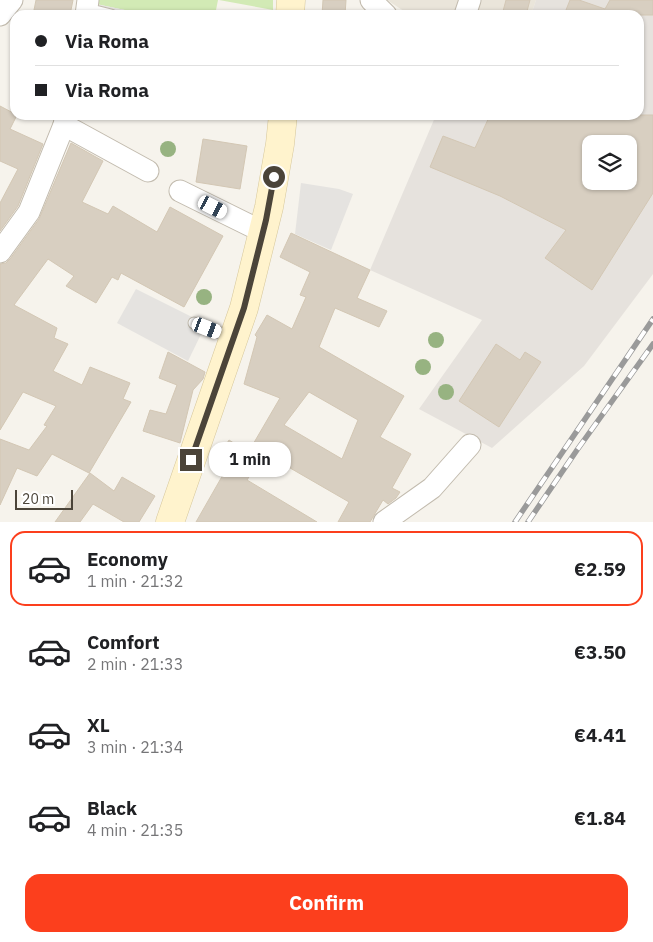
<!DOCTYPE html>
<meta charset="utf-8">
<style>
:root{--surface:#fff;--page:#f2f2f2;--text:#202124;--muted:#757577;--line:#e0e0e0;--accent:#fc3f1d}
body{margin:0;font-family:"IBM Plex Sans",sans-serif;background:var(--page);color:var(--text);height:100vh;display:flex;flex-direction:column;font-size:19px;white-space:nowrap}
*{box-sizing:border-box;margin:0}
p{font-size:16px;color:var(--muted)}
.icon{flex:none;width:28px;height:28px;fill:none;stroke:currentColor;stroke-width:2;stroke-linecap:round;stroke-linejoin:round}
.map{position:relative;height:522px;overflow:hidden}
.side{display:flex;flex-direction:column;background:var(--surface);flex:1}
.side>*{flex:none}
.banner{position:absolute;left:10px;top:10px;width:634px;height:110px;border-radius:15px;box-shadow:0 1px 4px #0004;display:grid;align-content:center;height:110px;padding:0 25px;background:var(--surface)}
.controls{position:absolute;left:582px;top:135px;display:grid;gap:10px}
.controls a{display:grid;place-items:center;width:55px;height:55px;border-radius:10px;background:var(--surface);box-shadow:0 1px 4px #0004;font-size:25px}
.scale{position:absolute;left:15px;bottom:12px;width:58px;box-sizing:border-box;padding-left:5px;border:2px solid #4b4439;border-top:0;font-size:14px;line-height:18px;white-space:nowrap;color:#4b4439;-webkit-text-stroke:4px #fff;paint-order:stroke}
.end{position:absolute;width:22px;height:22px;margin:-11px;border:6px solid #4b4439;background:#fff;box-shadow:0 0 0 2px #fff}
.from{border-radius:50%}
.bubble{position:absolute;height:35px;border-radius:15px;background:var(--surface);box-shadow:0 1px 4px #0004;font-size:16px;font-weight:700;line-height:35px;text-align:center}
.car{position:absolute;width:15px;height:30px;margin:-15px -8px;border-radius:6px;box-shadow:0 0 4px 1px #0007;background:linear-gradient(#fff 24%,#345 0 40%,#fff 0 76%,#345 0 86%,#fff 0)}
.banner b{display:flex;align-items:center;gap:18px;height:48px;font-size:19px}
.banner b+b{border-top:1px solid var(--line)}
.banner i{width:12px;height:12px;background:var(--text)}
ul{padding:9px 0 0;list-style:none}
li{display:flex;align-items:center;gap:15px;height:75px;margin:0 10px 8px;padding:0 15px;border:2px solid transparent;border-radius:15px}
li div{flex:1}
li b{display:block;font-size:19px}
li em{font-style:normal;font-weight:700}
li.selected{border-color:var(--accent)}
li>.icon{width:45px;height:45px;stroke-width:1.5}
.action{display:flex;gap:10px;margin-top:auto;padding:10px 25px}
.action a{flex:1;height:58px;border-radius:15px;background:var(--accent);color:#fff;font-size:20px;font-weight:700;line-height:58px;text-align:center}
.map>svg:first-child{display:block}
.residential{fill:#eae5da}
.industrial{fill:#e6e2dd;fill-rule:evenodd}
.green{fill:#d2eab5}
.parking{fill:#e5e3e0}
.building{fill:#d8cfc1;stroke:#d3c7b4;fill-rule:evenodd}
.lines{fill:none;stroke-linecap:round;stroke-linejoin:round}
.lane-casing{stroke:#c2bbae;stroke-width:13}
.street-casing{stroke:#c2bbae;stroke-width:23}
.secondary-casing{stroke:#d6c79b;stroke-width:29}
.lane{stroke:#fff;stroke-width:11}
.street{stroke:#fff;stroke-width:21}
.secondary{stroke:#fff3cd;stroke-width:28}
.rail-casing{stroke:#9a9a9a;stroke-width:5.5}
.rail{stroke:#fff;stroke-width:4;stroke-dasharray:11;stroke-linecap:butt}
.tree{fill:#97b381}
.route{stroke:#4b4439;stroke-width:6}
</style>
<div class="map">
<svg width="653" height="522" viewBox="0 0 653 522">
<rect width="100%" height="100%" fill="#f6f3ec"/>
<path class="residential" d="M387 0H536L531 15H410Z"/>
<path class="industrial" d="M536 0H653V274L584 366 492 448 419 409 482 320 370 270 436 115H639V15H531ZM591 144H629V181H591Z"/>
<g class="green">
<path d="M97 0H218L215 15H149L96 4Z"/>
<path d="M219 0H273V10Z"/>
</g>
<g class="parking">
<path d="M96 4 149 15H94Z"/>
<path d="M301 183 339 189 353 194 331 250 295 234Z"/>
<path d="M136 289 206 324 188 361 117 323Z"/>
</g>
<g class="building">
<path d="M36 0H73L70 15H33Z"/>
<path d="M323 0H346L345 15H322Z"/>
<path d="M506 0H530L526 15H502Z"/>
<path d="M570 0H579L605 9 610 0H653V15H564Z"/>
<path d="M0 106 17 115 10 129 43 144 18 206 0 231V203L18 169 0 161Z"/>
<path d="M490 115H653V193L592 290 545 258 566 230 500 196 430 167 443 136 475 148ZM591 144H629V181H591Z"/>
<path d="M203 139 247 146 240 189 196 182Z"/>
<path d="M71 143 103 161 82 202 108 214 113 206 157 232 170 207 223 236 184 307 121 273 118 280 112 277 96 303 66 286 74 276 48 259 14 305 57 328 54 338 68 344 53 371 82 385 90 367 130 383 123 399 131 402 89 473 52 454 37 476 17 468 0 505V439L29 450 47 426 44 425 56 406 23 392 0 430V264L6 263 10 259 39 219Z"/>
<path d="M291 233 370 270 357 298 387 311 379 327 335 308 319 347 404 396 380 437 411 454 392 488 400 492 396 498 388 504 383 500 370 522H338L349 502 252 446 280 398 244 384 257 337 255 335 267 315 292 329 306 297 300 295 310 272 280 257ZM309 392 358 420 342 459 284 425Z"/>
<path d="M496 344 520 360 525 352 541 362 499 427 459 401Z"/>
<path d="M168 352 205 372 203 379 193 390 180 443 143 431 150 410 166 414 177 385 159 378Z"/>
<path d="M229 440 260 460 247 480 317 522H196L224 473 213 466Z"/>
<path d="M90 473 114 491 122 477 155 496 139 522H124L93 504 80 522H55Z"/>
</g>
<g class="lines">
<defs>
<g id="lane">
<path d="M87 9 111 15"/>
<path d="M194 323 233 338"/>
</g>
<g id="street">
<path d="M371 0 386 15"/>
<path d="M0 15 12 0"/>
<path d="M86 15 88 0"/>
<path d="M465 15 470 0"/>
<path d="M64 125 148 171"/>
<path d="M180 191 263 232"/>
<path d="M0 252 29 212 64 125 66 115"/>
<path d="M384 522 432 488 470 445"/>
</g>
<g id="secondary">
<path d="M290 15 291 0"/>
<path d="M170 522 244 308 269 207 280 144 283 115"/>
</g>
</defs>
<use href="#lane" class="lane-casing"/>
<use href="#street" class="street-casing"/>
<use href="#secondary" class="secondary-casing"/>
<use href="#lane" class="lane"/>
<use href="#street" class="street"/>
<use href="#secondary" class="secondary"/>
<defs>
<g id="rail">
<path d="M515 522 653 319"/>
<path d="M528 522 577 450 653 344"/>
</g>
</defs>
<use href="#rail" class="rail-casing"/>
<use href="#rail" class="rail"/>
</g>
<g class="tree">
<circle cx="168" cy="149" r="8"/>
<circle cx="204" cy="297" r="8"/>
<circle cx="436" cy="340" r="8"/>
<circle cx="423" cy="367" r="8"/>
<circle cx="446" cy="392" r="8"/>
</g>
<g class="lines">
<path class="route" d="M191 460 244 308 266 220 274 177"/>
</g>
</svg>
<div class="controls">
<a><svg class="icon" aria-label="layers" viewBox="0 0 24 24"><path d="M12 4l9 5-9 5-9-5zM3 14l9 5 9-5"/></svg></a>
</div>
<div class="scale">20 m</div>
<i class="end from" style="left:274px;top:177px"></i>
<i class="end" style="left:191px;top:460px"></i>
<div class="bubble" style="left:209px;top:442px;width:82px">1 min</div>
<i class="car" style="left:213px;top:207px;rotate:117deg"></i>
<i class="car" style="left:207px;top:328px;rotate:111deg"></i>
<div class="banner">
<b><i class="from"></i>Via Roma</b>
<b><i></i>Via Roma</b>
</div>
</div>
<section class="side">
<ul>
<li class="selected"><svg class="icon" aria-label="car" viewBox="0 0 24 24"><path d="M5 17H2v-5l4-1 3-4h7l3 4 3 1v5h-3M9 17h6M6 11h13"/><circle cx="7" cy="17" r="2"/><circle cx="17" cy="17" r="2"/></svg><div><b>Economy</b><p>1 min · 21:32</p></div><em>€2.59</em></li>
<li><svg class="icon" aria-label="car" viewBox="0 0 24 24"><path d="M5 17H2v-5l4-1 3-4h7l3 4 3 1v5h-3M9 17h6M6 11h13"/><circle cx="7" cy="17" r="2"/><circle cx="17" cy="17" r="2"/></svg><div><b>Comfort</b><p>2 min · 21:33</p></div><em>€3.50</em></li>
<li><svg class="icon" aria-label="car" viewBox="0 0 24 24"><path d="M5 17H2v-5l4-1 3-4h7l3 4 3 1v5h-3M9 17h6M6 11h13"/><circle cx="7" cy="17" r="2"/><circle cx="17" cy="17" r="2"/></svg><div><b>XL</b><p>3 min · 21:34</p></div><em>€4.41</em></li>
<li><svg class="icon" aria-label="car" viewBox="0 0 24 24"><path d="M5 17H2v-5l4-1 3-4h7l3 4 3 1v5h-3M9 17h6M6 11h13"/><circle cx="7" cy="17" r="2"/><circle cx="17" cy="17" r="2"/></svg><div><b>Black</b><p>4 min · 21:35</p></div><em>€1.84</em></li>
</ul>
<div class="action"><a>Confirm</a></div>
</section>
